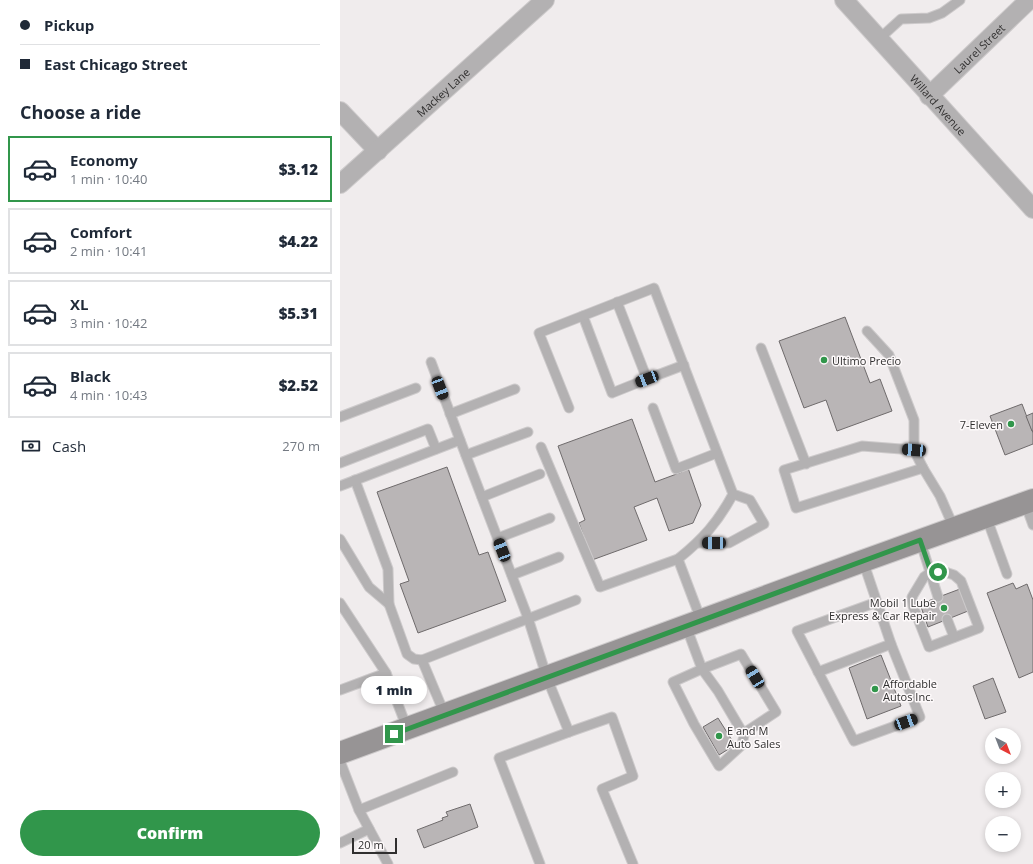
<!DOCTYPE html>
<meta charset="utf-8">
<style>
:root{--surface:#fff;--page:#f2f2f3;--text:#1f2937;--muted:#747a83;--line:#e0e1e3;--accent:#31964b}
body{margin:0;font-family:"Open Sans",sans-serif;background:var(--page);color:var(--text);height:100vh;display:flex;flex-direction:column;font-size:15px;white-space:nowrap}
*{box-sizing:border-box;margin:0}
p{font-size:13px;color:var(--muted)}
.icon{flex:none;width:22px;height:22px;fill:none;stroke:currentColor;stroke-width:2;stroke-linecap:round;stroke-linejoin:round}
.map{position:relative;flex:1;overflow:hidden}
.side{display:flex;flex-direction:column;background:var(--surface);width:340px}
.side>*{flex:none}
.guide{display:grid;align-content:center;height:88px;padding:0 20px;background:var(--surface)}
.needle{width:26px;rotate:138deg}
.buttons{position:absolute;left:645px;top:728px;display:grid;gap:8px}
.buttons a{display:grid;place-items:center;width:36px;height:36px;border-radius:50%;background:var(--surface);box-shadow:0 2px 6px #0003;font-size:20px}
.scale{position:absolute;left:12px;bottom:10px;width:45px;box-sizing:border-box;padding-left:4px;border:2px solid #302f2f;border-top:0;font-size:11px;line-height:14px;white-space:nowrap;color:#302f2f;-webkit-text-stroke:3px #fdf9fa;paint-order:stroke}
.end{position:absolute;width:18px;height:18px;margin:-9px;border:5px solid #31964b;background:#fff;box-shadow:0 0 0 2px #fff}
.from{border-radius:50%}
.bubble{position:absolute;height:28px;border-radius:14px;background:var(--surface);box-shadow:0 2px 6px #0003;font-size:13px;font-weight:800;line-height:28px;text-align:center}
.car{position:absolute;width:12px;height:24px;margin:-12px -6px;border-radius:5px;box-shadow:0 0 3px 1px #0007;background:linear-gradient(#222 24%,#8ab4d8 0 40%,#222 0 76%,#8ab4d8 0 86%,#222 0)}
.guide b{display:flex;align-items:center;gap:14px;height:38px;font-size:15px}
.guide b+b{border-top:1px solid var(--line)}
.guide i{width:10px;height:10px;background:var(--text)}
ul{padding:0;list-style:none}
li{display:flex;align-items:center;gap:12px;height:66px;margin:0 8px 6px;padding:0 12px;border:2px solid var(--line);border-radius:0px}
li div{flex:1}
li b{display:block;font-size:15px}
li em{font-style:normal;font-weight:800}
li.active{border-color:var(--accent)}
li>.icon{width:36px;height:36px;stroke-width:1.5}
h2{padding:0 20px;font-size:18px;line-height:48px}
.pay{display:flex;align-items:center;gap:10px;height:44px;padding:0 20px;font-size:15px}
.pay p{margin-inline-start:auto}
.button{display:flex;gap:8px;margin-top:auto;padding:8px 20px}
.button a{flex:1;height:46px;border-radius:24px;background:var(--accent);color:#fff;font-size:16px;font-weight:800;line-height:46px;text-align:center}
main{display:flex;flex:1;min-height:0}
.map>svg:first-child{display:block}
.building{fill:#b9b5b6;stroke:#6f6b6c}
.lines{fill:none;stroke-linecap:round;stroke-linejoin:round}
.lane-casing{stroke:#cdcacb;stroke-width:11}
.street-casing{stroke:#cdcacb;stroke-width:20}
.secondary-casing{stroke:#cdcacb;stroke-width:24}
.lane{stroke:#b3b1b2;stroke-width:9}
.street{stroke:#b3b1b2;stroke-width:18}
.secondary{stroke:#979495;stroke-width:22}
.route{stroke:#31964b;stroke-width:5}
.poi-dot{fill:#31964b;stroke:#fdf9fa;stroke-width:1.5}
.labels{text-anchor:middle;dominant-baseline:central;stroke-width:3;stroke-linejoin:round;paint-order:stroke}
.street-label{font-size:11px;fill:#302f2f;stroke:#fdf9fa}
.poi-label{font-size:11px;fill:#302f2f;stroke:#fdf9fa;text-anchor:start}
</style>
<main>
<section class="side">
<div class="guide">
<b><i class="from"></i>Pickup</b>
<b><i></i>East Chicago Street</b>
</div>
<h2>Choose a ride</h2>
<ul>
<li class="active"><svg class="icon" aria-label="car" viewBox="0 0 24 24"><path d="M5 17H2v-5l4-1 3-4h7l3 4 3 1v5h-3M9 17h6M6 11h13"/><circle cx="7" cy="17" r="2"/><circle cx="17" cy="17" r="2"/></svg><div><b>Economy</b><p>1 min · 10:40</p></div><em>$3.12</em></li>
<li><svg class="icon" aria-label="car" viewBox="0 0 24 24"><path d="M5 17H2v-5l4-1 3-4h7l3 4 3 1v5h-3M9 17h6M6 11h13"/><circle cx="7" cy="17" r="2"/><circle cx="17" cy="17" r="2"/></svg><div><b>Comfort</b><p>2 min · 10:41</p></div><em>$4.22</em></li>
<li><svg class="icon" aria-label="car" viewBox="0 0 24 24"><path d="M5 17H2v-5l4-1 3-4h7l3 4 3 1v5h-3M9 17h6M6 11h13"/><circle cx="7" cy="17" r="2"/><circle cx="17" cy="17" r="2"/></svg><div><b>XL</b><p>3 min · 10:42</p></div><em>$5.31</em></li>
<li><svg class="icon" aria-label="car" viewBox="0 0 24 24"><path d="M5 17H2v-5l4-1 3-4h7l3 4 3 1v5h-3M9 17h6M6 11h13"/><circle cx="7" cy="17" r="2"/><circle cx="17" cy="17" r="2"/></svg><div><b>Black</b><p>4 min · 10:43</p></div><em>$2.52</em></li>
</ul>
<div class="pay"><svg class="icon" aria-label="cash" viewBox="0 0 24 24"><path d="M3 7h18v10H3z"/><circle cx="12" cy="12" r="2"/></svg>Cash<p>270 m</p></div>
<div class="button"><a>Confirm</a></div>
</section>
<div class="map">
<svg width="693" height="864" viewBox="0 0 693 864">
<rect width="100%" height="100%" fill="#f0eced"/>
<g class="building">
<path d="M505 317 530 383 540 379 552 411 497 431 486 400 464 408 439 341Z"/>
<path d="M682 404 693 433V444L665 455 650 416Z"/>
<path d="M693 413V431H692L686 416Z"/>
<path d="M292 419 315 482 342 472V470L348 468 361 505 353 523 329 531 317 498 294 507 307 540 252 560 239 523 245 520 218 446Z"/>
<path d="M107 467 139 555 148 552 166 601 78 633 60 584 69 581 37 492Z"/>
<path d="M673 583 676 589 687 584 693 600V672L679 678 647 593Z"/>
<path d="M620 589 628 611 588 627 580 604Z"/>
<path d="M541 655 561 706 527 719 509 668Z"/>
<path d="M653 678 666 712 645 719 633 686Z"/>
<path d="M378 718 395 745 379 755 363 727Z"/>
<path d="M130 804 138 827 84 848 77 830 103 820 102 818 108 816 106 812Z"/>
</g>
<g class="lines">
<defs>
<g id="lane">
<path d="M539 39 561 19 589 18 602 13 620 0"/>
<path d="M277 302 307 379 344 365"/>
<path d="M243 316 272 393 307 379"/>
<path d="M527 331 549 355 574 420V450L583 468 600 496 614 528"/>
<path d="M421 348 466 464"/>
<path d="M91 362 120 440"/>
<path d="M229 408 199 333 314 288 393 494 410 500 424 524 389 543H358"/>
<path d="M313 408 336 469 377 453"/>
<path d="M110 414 175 389"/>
<path d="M0 417 76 388"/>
<path d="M201 447 260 587 338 559"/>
<path d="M574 450 522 446 444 470 456 508 583 468"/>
<path d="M126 455 188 432"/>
<path d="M0 463 88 429 96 449"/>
<path d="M15 480 48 569 49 604 67 654 74 659 82 660"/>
<path d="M0 486 120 440 188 618 207 678 229 732 159 758 200 864"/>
<path d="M142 497 200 474"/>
<path d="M685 503 693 525"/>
<path d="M646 516 667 574"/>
<path d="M158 538 210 518"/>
<path d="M0 539 29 587 49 604"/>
<path d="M580 540 598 597"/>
<path d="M523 561 551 644 580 717 514 741 457 631 537 602"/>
<path d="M602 571 614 575 621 581 639 628 589 647 573 606 572 597 584 577 591 572Z"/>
<path d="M172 575 219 557"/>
<path d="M0 603 46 673"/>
<path d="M607 619 614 637"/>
<path d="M361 620 338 559C363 539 378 522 393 494"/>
<path d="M346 626 362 669 333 682 354 724 379 766 402 745 404 735 378 691 362 669 401 654 436 712 404 733"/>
<path d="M478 672 551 644"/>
<path d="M0 690 46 673 67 728"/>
<path d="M105 715 82 660 236 600"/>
<path d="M229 732 272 717 293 776 262 789 293 864"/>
<path d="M0 761 19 810 48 864"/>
<path d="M19 810 113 772"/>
<path d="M0 843 29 829"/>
</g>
<g id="street">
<path id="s1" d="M504 0 693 209"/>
<path id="s2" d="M589 96 689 0"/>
<path d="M0 111 38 151"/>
<path id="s3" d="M0 184 205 0"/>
</g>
<path id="secondary" d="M0 753 523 561 693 500"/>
</defs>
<use href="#lane" class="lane-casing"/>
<use href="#street" class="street-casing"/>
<use href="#secondary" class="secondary-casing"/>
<use href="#lane" class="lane"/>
<use href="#street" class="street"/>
<use href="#secondary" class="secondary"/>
</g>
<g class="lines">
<path class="route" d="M54 734 580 540 591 572H598"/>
</g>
<g class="poi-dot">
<circle cx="484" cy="360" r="4"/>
<circle cx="671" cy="424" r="4"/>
<circle cx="604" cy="608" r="4"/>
<circle cx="535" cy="689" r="4"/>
<circle cx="379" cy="736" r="4"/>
</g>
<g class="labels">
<g class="street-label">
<text stroke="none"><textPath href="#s2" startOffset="69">Laurel Street</textPath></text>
<text stroke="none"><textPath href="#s3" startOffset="138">Mackey Lane</textPath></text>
<text stroke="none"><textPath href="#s1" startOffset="141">Willard Avenue</textPath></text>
</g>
<g class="poi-label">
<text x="492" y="360">Ultimo Precio</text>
<text x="663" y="424" text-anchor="end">7-Eleven</text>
<text x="596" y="602" text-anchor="end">Mobil 1 Lube<tspan x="596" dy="13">Express &amp; Car Repair</tspan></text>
<text x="543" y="683">Affordable<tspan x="543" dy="13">Autos Inc.</tspan></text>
<text x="387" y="730">E and M<tspan x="387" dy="13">Auto Sales</tspan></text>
</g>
</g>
</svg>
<div class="buttons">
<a><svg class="needle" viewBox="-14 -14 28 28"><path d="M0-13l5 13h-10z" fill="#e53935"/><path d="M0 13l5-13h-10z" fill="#747a83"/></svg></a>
<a>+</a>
<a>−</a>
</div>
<div class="scale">20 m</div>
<i class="end from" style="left:598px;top:572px"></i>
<i class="end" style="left:54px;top:734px"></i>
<div class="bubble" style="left:21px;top:676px;width:66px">1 min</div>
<i class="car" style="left:307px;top:379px;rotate:249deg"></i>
<i class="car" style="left:100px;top:388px;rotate:159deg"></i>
<i class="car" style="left:574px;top:450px;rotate:274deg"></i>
<i class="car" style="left:374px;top:543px;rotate:270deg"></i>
<i class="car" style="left:162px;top:550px;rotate:339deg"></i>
<i class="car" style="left:415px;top:677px;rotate:329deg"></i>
<i class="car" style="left:566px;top:722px;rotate:70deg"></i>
</div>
</main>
